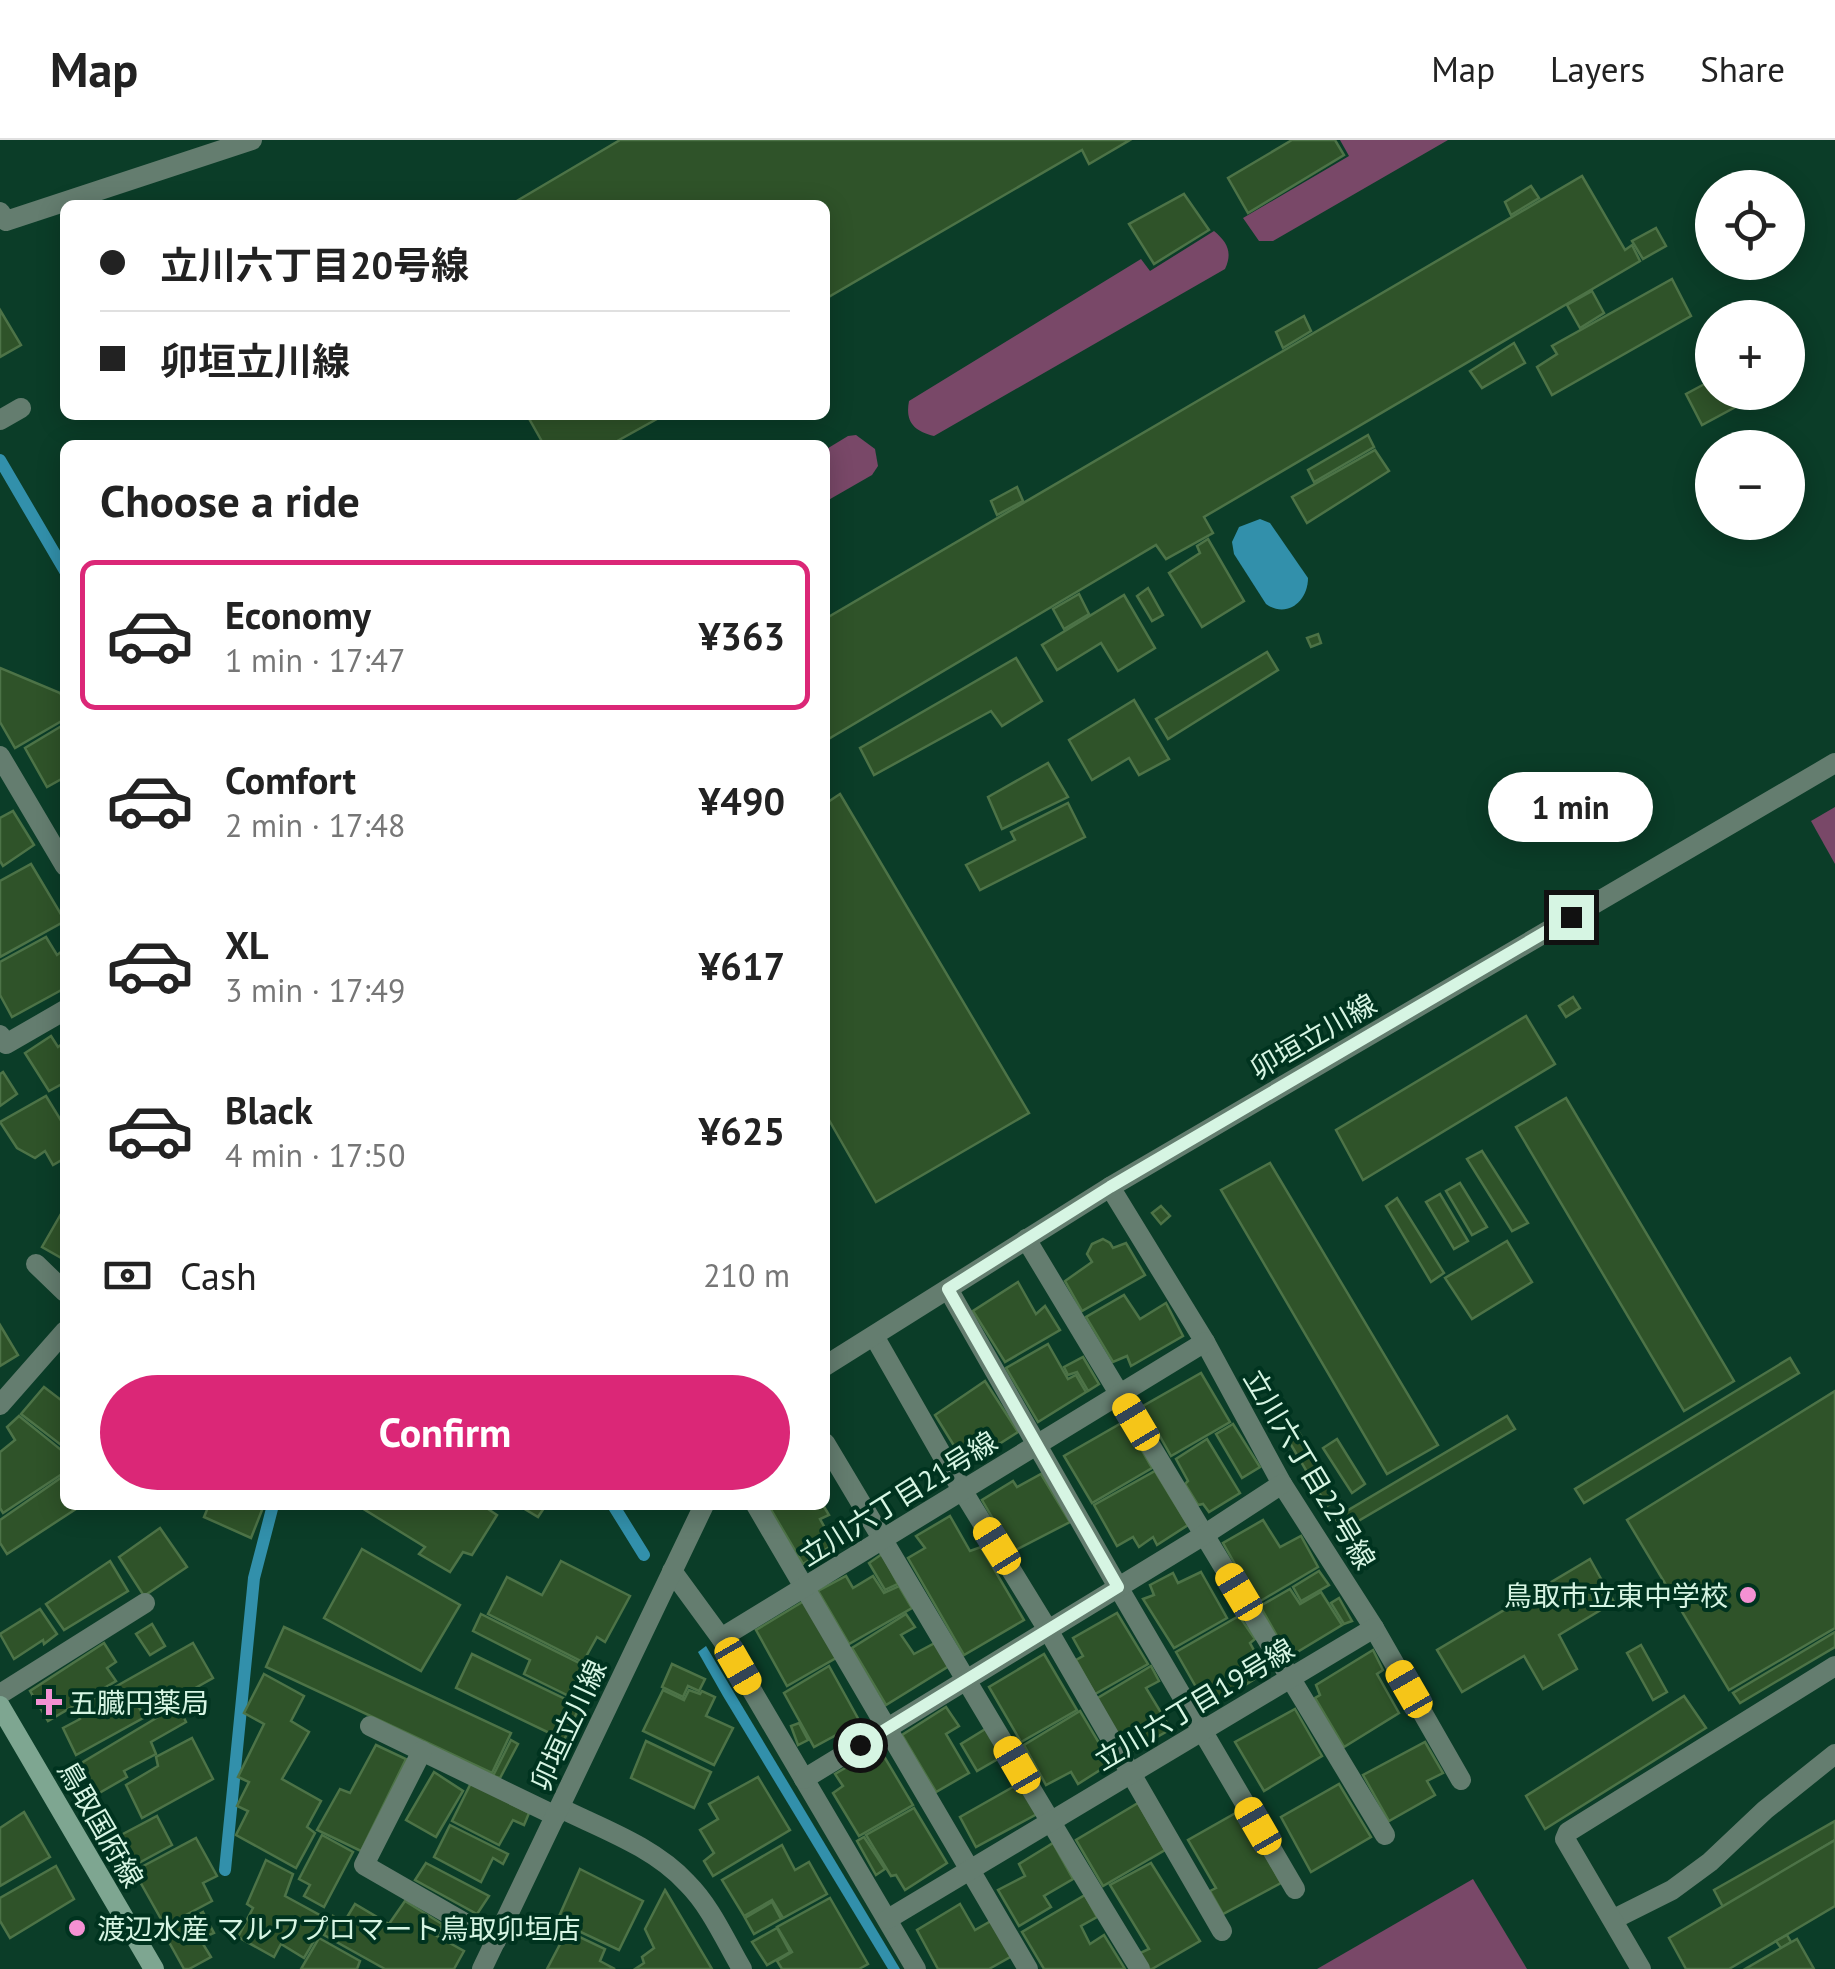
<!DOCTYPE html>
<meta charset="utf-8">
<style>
:root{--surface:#fff;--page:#f6f6f6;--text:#222;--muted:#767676;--line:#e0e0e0;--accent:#db2777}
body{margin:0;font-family:"PT Sans","Noto Sans JP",sans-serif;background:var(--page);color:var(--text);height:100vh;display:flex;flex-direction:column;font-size:38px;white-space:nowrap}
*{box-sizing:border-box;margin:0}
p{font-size:32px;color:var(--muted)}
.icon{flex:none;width:55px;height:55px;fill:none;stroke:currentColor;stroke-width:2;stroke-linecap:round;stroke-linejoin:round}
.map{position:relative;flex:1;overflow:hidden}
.drawer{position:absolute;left:60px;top:300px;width:770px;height:1070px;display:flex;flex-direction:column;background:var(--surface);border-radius:15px;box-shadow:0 5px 25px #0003}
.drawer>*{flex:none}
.guide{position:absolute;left:60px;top:60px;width:770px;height:220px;border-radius:15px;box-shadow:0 5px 25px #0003;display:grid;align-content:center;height:220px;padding:0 40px;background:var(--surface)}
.tools{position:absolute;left:1695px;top:30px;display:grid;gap:20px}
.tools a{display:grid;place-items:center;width:110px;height:110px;border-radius:50%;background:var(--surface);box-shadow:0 5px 25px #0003;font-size:50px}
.end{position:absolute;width:45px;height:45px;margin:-22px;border:12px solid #d6f5e3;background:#111;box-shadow:0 0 0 5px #111}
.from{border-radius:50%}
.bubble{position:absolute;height:70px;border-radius:35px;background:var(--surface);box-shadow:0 5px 25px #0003;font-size:32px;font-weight:800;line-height:70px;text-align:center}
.car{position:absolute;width:30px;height:60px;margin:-30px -15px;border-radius:12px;box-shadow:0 0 8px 2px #0007;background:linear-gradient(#f5c518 24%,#345 0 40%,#f5c518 0 76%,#345 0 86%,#f5c518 0)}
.guide b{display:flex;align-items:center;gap:35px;height:95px;font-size:38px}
.guide b+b{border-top:2px solid var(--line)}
.guide i{width:25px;height:25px;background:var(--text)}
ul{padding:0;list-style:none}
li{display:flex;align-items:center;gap:30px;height:150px;margin:0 20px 15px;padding:0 20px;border:5px solid transparent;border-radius:15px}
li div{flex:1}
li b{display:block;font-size:38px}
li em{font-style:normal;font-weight:800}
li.active{border-color:var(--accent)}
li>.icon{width:90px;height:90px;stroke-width:1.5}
h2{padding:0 40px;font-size:45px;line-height:120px}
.pay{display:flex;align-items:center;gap:25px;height:110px;padding:0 40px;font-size:38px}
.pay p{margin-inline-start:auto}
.action{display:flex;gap:20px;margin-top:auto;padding:20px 40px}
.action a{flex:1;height:115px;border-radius:60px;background:var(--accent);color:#fff;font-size:40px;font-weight:800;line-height:115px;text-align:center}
header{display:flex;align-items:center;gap:60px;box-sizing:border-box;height:140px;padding:0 50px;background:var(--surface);border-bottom:2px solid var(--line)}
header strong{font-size:48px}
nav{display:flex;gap:55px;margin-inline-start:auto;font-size:35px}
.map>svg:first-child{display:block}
.green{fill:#794868}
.water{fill:#3290ab}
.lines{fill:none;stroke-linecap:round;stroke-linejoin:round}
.stream{stroke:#3290ab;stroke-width:12}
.building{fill:#2f5329;stroke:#4d7347;stroke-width:2.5}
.service{stroke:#647d6f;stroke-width:20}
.minor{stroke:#647d6f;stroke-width:20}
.tertiary{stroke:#647d6f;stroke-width:20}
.secondary{stroke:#7ea691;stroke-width:20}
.route{stroke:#d6f5e3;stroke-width:12}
.poi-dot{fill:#f491d3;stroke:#00331f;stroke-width:4}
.labels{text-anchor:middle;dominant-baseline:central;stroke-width:8;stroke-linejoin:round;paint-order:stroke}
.street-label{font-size:28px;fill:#d6f5e3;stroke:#00331f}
.poi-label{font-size:28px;fill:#d6f5e3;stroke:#00331f;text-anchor:start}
</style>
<header>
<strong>Map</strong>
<nav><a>Map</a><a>Layers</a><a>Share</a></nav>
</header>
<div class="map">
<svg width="1835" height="1829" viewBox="0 0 1835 1829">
<rect width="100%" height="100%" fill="#0b3d28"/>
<g class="green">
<path d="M1340 0H1448L1273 101H1259L1243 78 1349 16Z"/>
<path d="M1214 91C1227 102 1233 112 1225 129L934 296C914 291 905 282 909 261L1141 119 1150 131Z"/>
<path d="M856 295 875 309 878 326 872 335 825 362V310L848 296Z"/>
<path d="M1835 667V724L1811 681Z"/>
<path d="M1473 1739 1527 1829H1317Z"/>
</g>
<g class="water">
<path d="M1260 379 1270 383 1308 438C1308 461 1287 479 1266 464L1234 414 1232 402 1239 387Z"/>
<path d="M706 1506 900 1829H888L723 1556 698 1512Z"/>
</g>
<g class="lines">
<g class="stream">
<path d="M0 320 65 431"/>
<path d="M613 1365 644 1415"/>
<path d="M225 1730 254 1438 273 1365"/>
</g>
</g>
<g class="building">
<path d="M620 0H1130L1089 24 1082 10 825 159V65H510Z"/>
<path d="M1292 0H1335L1344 15 1248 73 1228 38Z"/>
<path d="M1582 36 1625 110 1632 105 1640 121 1204 377 1213 393 1166 419 1156 405 825 601V479Z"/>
<path d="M1531 46 1539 58 1511 75 1505 62Z"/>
<path d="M1184 54 1209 90 1154 124 1129 84Z"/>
<path d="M1656 88 1666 106 1643 119 1632 101Z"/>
<path d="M1672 139 1691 176 1552 255 1537 227 1557 214 1552 206Z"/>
<path d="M1592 151 1604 173 1580 188 1567 165Z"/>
<path d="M0 170 21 205 0 217Z"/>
<path d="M1304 176 1311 191 1283 208 1276 192Z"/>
<path d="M1514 203 1525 223 1482 248 1470 231Z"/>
<path d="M1712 240V252H1734L1741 264 1702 285 1686 254Z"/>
<path d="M527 275H664L610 305H544Z"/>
<path d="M1368 295 1374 307 1314 342 1308 330Z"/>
<path d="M1375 310 1389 331 1307 383 1292 357Z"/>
<path d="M1017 347 1023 361 997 375 991 361Z"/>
<path d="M1208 399 1244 461 1202 487 1169 433 1200 413 1197 406Z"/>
<path d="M1148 448 1163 475 1152 481 1137 456Z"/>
<path d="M1079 454 1089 474 1064 489 1053 469Z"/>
<path d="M1124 455 1155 508 1118 531 1101 503 1057 530 1042 505Z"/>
<path d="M1318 494 1321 503 1311 507 1307 498Z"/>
<path d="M1267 512 1278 530 1168 599 1156 579Z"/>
<path d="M1016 518 1042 561 1002 586 991 571 874 635 860 608Z"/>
<path d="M0 528 60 553 65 563V579L15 608 0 582Z"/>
<path d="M1134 560 1169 619 1139 635 1129 618 1092 640 1069 600Z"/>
<path d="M65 584V637L47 647 25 608Z"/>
<path d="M1048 623 1068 657 1002 689 988 657Z"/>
<path d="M840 654 1029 973 876 1062 825 973V664Z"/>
<path d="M1068 663 1085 697 980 750 966 725 1015 700 1011 692Z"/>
<path d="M13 671 34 705 3 726 0 721V678Z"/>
<path d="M31 724 65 781 0 817V741Z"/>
<path d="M46 797 57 815 65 809V848L12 877 0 855V822Z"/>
<path d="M1573 857 1580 868 1566 877 1559 866Z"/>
<path d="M1526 876 1555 924 1363 1040 1336 990Z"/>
<path d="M51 896 58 907 65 902V951L62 944 49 951 25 913Z"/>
<path d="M3 932 17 954 0 966V934Z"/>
<path d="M46 956 65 987V1018L53 1025 45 1011 35 1018 17 1008 0 982Z"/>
<path d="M1566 958 1734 1241 1684 1271 1516 987Z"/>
<path d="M1482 1011 1528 1083 1512 1091 1467 1019Z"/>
<path d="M1270 1023 1438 1305 1387 1334 1221 1050Z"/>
<path d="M1460 1043 1487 1087 1472 1095 1446 1051Z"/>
<path d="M1440 1054 1468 1101 1454 1109 1426 1062Z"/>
<path d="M1397 1058 1444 1133 1431 1142 1386 1066Z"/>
<path d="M1161 1066 1170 1076 1161 1084 1152 1073Z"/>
<path d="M65 1067V1120L42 1107Z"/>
<path d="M1103 1099 1110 1103 1113 1108 1126 1103 1145 1135 1082 1171 1065 1141 1092 1122 1087 1114 1092 1104Z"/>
<path d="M1507 1101 1532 1142 1472 1179 1445 1138Z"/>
<path d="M1018 1142 1036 1174 1045 1166 1060 1190 1005 1222 973 1171Z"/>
<path d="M1124 1155 1140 1179 1166 1163 1183 1196 1131 1226 1127 1216 1113 1222 1086 1177Z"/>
<path d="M0 1185 18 1215 0 1226Z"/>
<path d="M1048 1204 1068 1239 1076 1235 1086 1252 1038 1282 1006 1228Z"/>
<path d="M1083 1217 1099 1244 1088 1251 1077 1232 1068 1235 1064 1227Z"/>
<path d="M1790 1218 1799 1233 1584 1363 1575 1349Z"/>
<path d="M1201 1233 1230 1282 1171 1316 1143 1266Z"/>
<path d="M985 1241 1018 1292 966 1325 935 1275Z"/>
<path d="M44 1247 65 1263V1308L21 1274Z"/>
<path d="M1835 1251V1488L1729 1550 1627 1380Z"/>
<path d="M19 1276 65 1313V1332L3 1373 0 1368V1312L15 1300 7 1287Z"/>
<path d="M1507 1276 1515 1289 1343 1390 1335 1378Z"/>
<path d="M1125 1281 1152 1328 1092 1363 1064 1316Z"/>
<path d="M1233 1284 1260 1327 1242 1338 1216 1294Z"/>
<path d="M1298 1291 1339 1359 1327 1366 1287 1298Z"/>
<path d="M1207 1299 1240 1353 1209 1372 1203 1364 1198 1365 1185 1344 1188 1341 1176 1319Z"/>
<path d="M1337 1299 1365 1344 1352 1353 1323 1308Z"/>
<path d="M1155 1331 1188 1385 1157 1405 1153 1397 1139 1407 1133 1397 1117 1406 1094 1365Z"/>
<path d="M1041 1334 1070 1382 1012 1412 982 1360 1013 1341 1017 1347Z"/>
<path d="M65 1335V1365H82L7 1414 0 1403V1380Z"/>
<path d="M209 1365H264L251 1398 204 1377Z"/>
<path d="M357 1365H482L497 1375 472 1415 463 1412 450 1432 419 1414 425 1407Z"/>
<path d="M518 1365H546L538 1377Z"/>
<path d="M775 1365H823L829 1375 820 1379 834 1404 803 1424 770 1368Z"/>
<path d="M950 1376 970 1411 981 1407 1024 1480 964 1515 908 1418 925 1408 916 1396Z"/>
<path d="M1263 1380 1280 1407 1301 1396 1318 1427 1257 1463 1223 1403Z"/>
<path d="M160 1388 187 1427 144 1456 119 1417Z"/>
<path d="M362 1409 460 1465 421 1531 324 1478Z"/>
<path d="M882 1414 898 1444 885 1450 869 1423Z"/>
<path d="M1590 1419 1614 1462 1559 1495 1577 1529 1543 1549 1524 1516 1462 1552 1437 1510Z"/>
<path d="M110 1421 128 1451 64 1490 46 1464Z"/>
<path d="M561 1421 630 1456 605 1502 597 1497 583 1522 488 1474 507 1437 542 1455Z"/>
<path d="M1319 1431 1329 1445 1301 1461 1293 1447Z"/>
<path d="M1201 1432 1227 1478 1174 1508 1143 1459 1154 1455 1150 1445 1173 1433 1178 1443Z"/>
<path d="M846 1436 853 1448 873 1436 884 1453 899 1446 912 1468 849 1504 818 1451Z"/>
<path d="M1290 1449 1300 1464 1321 1452 1342 1485 1289 1517 1260 1466Z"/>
<path d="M1339 1458 1352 1481 1344 1484 1331 1463Z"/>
<path d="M804 1461 836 1518 787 1546 756 1490Z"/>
<path d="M40 1469 57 1494 44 1504 43 1500 14 1519 0 1494Z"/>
<path d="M1117 1473 1148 1524 1095 1554 1076 1520 1083 1516 1073 1498Z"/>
<path d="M481 1474 583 1525 582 1528 593 1533 589 1544 578 1538 569 1556 524 1534 530 1520 473 1491Z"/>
<path d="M906 1474 915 1487 901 1495 914 1514 935 1503 949 1526 886 1565 852 1508Z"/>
<path d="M1239 1476 1255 1499 1250 1503 1266 1532 1208 1568 1176 1512Z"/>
<path d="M152 1484 165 1506 150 1515 136 1494Z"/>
<path d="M284 1487 511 1593 492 1633 266 1527Z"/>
<path d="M1835 1492V1507L1740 1563 1733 1553Z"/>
<path d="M104 1503 116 1522 107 1528 116 1541 48 1581 30 1551Z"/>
<path d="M193 1503 213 1538 158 1569 154 1558 138 1566 145 1577 76 1615 63 1588 80 1579 76 1569Z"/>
<path d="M1641 1505 1667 1552 1653 1560 1627 1513Z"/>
<path d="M1373 1510 1383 1530 1377 1534 1399 1573 1344 1607 1315 1558 1320 1555 1316 1545Z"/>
<path d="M472 1514 580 1566 564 1600 456 1548Z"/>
<path d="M1044 1514 1077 1570 1021 1602 989 1547Z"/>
<path d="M672 1524 705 1539 699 1551 688 1546 683 1557 662 1547Z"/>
<path d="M829 1526 860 1582 814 1607 784 1553Z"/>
<path d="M1151 1526 1159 1541 1146 1548 1171 1589 1129 1613 1096 1559Z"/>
<path d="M264 1534 304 1556 291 1581 309 1592 282 1639 321 1661 307 1687 315 1693 296 1728 236 1695 248 1671 237 1666 249 1642 238 1637 264 1584 244 1573Z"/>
<path d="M663 1550 684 1560 689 1550 700 1554 702 1551 715 1557 706 1576 733 1588 714 1625 643 1591Z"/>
<path d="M1684 1556 1706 1588 1545 1689 1526 1656Z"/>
<path d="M178 1565 186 1582 151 1602 156 1614 124 1631 127 1637 94 1656 78 1625Z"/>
<path d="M946 1567 959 1586 946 1594 969 1633 936 1652 902 1595Z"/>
<path d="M1295 1569 1322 1616 1264 1651 1235 1602Z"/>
<path d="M1080 1571 1111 1623 1078 1644 1071 1632 1046 1645 1024 1605Z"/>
<path d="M799 1583 808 1600 798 1605 791 1586Z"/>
<path d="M987 1588 1003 1616 977 1631 961 1604Z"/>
<path d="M192 1598 213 1639 142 1678 126 1645 158 1626 156 1617Z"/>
<path d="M511 1600 518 1604 500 1638 493 1636Z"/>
<path d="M646 1601 711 1632 694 1668 631 1638Z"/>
<path d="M1425 1602 1443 1633 1427 1641 1435 1655 1389 1681 1363 1635Z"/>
<path d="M376 1605 406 1619 361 1711 317 1690 340 1649 350 1653Z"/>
<path d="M879 1608 913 1665 859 1696 833 1653 843 1646 835 1634Z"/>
<path d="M434 1632 463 1651 436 1697 406 1680Z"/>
<path d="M758 1637 790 1690 713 1736 704 1721 714 1713 700 1690 718 1679 709 1664Z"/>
<path d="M471 1643 529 1673 524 1685 513 1680 499 1705 452 1681Z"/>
<path d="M1020 1643 1037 1674 976 1707 960 1677Z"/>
<path d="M1339 1644 1371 1697 1311 1732 1281 1677Z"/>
<path d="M1138 1663 1165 1710 1103 1746 1076 1700Z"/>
<path d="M914 1668 947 1723 905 1750 896 1735 891 1736 866 1695Z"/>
<path d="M1241 1670 1281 1743 1223 1774 1210 1751 1216 1748 1188 1700Z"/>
<path d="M24 1672 50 1717 0 1746V1688Z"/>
<path d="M157 1676 172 1705 135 1725 121 1695Z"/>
<path d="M1835 1681V1700L1723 1767 1714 1750Z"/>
<path d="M450 1685 508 1714 503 1724 493 1718 481 1742 434 1717Z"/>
<path d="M322 1695 353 1712 324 1767 304 1756 310 1745 299 1739Z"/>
<path d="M864 1697 885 1729 876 1735 857 1701Z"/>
<path d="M196 1698 217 1736 203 1743 212 1761 165 1786 134 1731Z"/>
<path d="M1835 1700V1766L1729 1829H1686L1669 1798Z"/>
<path d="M1053 1703 1073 1739 1044 1756 1051 1767 1019 1786 998 1750 1025 1736 1019 1724Z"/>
<path d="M782 1705 795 1730 809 1722 827 1754 783 1778 772 1760 744 1776 722 1740Z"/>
<path d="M266 1720 293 1734 285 1756 327 1779 304 1818 281 1804 274 1817 238 1797 253 1768 247 1764Z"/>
<path d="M426 1723 489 1756 477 1774 415 1740Z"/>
<path d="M1151 1723 1200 1801 1152 1829H1148L1140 1813 1149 1809 1110 1745Z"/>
<path d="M56 1726 74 1759 10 1798 0 1781V1758Z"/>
<path d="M580 1729 643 1761 619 1810 557 1781Z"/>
<path d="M665 1750 712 1829H635L644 1823 642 1817 654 1808 645 1789Z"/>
<path d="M1085 1755 1097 1777 1081 1786 1090 1804 1104 1795 1125 1829H1044L1022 1792Z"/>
<path d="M830 1758 868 1824 859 1829H782L777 1821 792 1812 777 1787Z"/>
<path d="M405 1761 442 1784 437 1796 464 1811 454 1829H385L324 1795 333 1776 343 1784 355 1764 389 1784Z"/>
<path d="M772 1762 781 1779 754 1794 745 1778Z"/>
<path d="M960 1764 975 1790 991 1781 1012 1816 989 1829H938L917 1790Z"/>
<path d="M203 1772 214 1793 200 1799 211 1817 189 1829H184L164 1793Z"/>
<path d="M777 1788 790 1812 767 1825 752 1802Z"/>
<path d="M567 1791 605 1809 600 1821 615 1829H547Z"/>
<path d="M1787 1795 1791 1802 1781 1808 1776 1801Z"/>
<path d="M319 1798 360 1821 357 1829H301Z"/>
<path d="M1797 1799 1814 1829H1745L1781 1808Z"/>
</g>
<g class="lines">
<g class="service">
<path d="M36 1124 65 1152"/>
<path d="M948 1149 1118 1447 1295 1749"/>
<path d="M874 1196 962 1350 1048 1490 1222 1791"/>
<path d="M825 1303C930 1478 1033 1655 1140 1829"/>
<path d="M756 1365 1028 1829"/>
<path d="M0 1554 145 1463"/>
<path d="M370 1586 556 1676"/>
<path d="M422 1611 364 1725 496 1801"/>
<path d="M1614 1779 1672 1750 1710 1722 1765 1670 1835 1614"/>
<path d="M1641 1829 1565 1699 1568 1692 1835 1526"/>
</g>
<g class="minor">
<path d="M0 72 6 81 252 0"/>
<path d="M0 616 65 726"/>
<path d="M0 895 6 904 65 870"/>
<path d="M1110 1047 1205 1202 1282 1344 1374 1488 1461 1640"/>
<path d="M1026 1099 1385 1695"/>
<path d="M0 1265 65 1191"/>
<path d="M672 1431 721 1498 916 1829"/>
<path d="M721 1498 1205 1202"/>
<path d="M804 1639 1204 1395 1282 1344"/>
<path d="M560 1668C603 1689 654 1707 687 1743 711 1767 725 1800 742 1829"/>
<path d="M888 1779 1374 1488"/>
</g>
<g class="tertiary">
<path d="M0 280 21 268"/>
<path d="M825 1226 1110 1047 1835 623"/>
<path d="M482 1829 704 1365"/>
</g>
<path class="secondary" d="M0 1566 154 1829"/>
</g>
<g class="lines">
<path class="route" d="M860 1605 1118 1447 948 1149 1110 1047 1571 777"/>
</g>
<g class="poi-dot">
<circle cx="1748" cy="1455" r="10"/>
<path d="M44 1547h10v10h10v10h-10v10h-10v-10h-10v-10h10z"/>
<circle cx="77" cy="1788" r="10"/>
</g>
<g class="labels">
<g class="street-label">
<text transform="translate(1313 896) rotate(-30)">卯垣立川線</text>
<text transform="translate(1310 1329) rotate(59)">立川六丁目22号線</text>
<text transform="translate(898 1358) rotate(-32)">立川六丁目21号線</text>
<text transform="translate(1194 1564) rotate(-31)">立川六丁目19号線</text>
<text transform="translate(568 1585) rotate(-65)">卯垣立川線</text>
<text transform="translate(101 1684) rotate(60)">鳥取国府線</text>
</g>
<g class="poi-label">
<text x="1728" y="1455" text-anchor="end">鳥取市立東中学校</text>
<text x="69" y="1562">五臓円薬局</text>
<text x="97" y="1788">渡辺水産 マルワプロマート鳥取卯垣店</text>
</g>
</g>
</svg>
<div class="tools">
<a><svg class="icon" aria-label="locate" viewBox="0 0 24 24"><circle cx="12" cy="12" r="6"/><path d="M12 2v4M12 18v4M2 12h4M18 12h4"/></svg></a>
<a>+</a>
<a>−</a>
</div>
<i class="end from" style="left:860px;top:1605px"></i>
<i class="end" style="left:1571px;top:777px"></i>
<div class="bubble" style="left:1488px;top:632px;width:165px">1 min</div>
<i class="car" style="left:1136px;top:1282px;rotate:329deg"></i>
<i class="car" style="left:997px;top:1406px;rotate:328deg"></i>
<i class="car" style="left:1239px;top:1452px;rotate:329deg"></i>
<i class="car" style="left:738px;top:1526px;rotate:150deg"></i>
<i class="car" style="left:1409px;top:1549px;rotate:330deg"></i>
<i class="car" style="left:1017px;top:1625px;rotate:330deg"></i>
<i class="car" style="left:1258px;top:1686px;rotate:330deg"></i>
<div class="guide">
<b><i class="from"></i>立川六丁目20号線</b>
<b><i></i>卯垣立川線</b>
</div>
<section class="drawer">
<h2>Choose a ride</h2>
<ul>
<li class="active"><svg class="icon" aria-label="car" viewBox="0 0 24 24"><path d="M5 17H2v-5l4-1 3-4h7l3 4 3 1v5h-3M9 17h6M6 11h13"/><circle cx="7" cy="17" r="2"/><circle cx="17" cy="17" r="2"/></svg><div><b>Economy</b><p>1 min · 17:47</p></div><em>¥363</em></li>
<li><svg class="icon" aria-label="car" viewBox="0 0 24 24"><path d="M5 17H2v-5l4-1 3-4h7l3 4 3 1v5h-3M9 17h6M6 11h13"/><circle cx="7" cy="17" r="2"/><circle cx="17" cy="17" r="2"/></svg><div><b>Comfort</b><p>2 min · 17:48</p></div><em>¥490</em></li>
<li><svg class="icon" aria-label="car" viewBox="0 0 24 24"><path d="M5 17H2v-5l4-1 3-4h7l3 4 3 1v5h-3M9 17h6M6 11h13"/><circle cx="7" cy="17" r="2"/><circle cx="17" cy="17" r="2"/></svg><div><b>XL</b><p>3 min · 17:49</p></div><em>¥617</em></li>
<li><svg class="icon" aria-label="car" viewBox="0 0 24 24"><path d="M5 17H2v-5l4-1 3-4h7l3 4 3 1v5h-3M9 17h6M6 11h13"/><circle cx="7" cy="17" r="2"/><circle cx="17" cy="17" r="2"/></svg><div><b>Black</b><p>4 min · 17:50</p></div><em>¥625</em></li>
</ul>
<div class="pay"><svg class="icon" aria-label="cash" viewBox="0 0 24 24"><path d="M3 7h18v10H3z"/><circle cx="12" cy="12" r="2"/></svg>Cash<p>210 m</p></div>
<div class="action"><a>Confirm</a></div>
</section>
</div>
